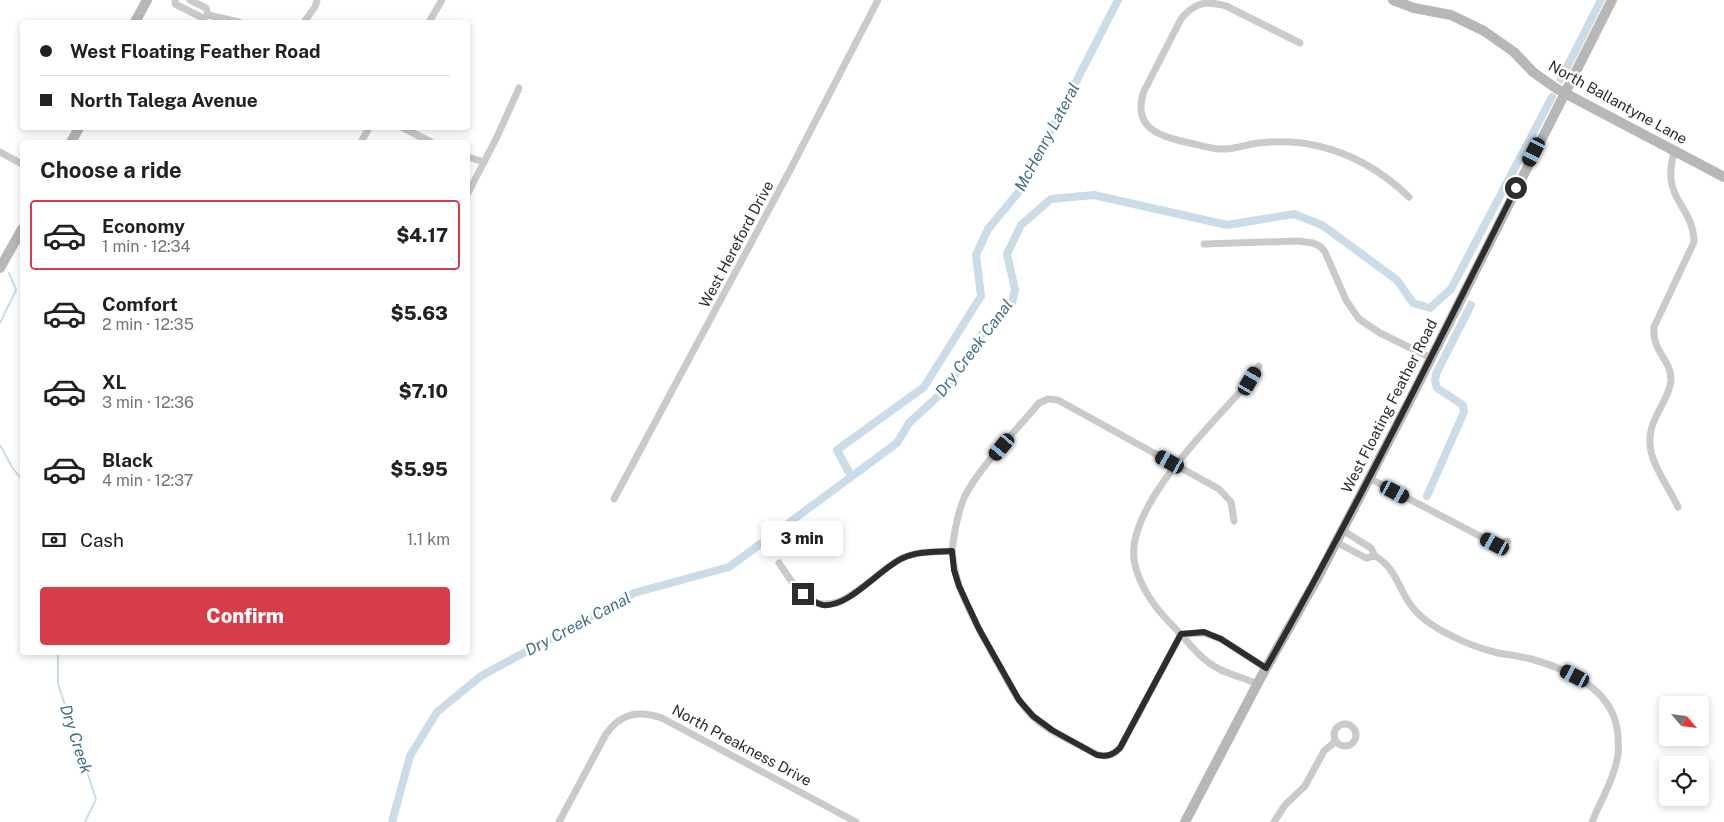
<!DOCTYPE html>
<meta charset="utf-8">
<style>
:root{--surface:#fff;--page:#f2f2f2;--text:#202124;--muted:#757577;--line:#e0e0e0;--accent:#d53d49}
body{margin:0;font-family:"Public Sans",sans-serif;background:var(--page);color:var(--text);height:100vh;display:flex;flex-direction:column;font-size:19px;white-space:nowrap}
*{box-sizing:border-box;margin:0}
p{font-size:16px;color:var(--muted)}
.icon{flex:none;width:28px;height:28px;fill:none;stroke:currentColor;stroke-width:2;stroke-linecap:round;stroke-linejoin:round}
.map{position:relative;flex:1;overflow:hidden}
.details{position:absolute;left:20px;top:140px;width:450px;height:515px;display:flex;flex-direction:column;background:var(--surface);border-radius:5px;box-shadow:0 2px 8px #0003}
.details>*{flex:none}
.banner{position:absolute;left:20px;top:20px;width:450px;height:110px;border-radius:5px;box-shadow:0 2px 8px #0003;display:grid;align-content:center;height:110px;padding:0 20px;background:var(--surface)}
.needle{width:32px;rotate:118deg}
.tools{position:absolute;left:1659px;top:696px;display:grid;gap:10px}
.tools a{display:grid;place-items:center;width:50px;height:50px;border-radius:5px;background:var(--surface);box-shadow:0 2px 8px #0003;font-size:25px}
.end{position:absolute;width:22px;height:22px;margin:-11px;border:6px solid #2d2d2d;background:#fff;box-shadow:0 0 0 2px #fff}
.from{border-radius:50%}
.bubble{position:absolute;height:35px;border-radius:5px;background:var(--surface);box-shadow:0 2px 8px #0003;font-size:16px;font-weight:800;line-height:35px;text-align:center}
.car{position:absolute;width:15px;height:30px;margin:-15px -8px;border-radius:6px;box-shadow:0 0 4px 1px #0007;background:linear-gradient(#222 24%,#8ab4d8 0 40%,#222 0 76%,#8ab4d8 0 86%,#222 0)}
.banner b{display:flex;align-items:center;gap:18px;height:48px;font-size:19px}
.banner b+b{border-top:1px solid var(--line)}
.banner i{width:12px;height:12px;background:var(--text)}
ul{padding:0;list-style:none}
li{display:flex;align-items:center;gap:15px;height:70px;margin:0 10px 8px;padding:0 10px;border:2px solid transparent;border-radius:5px}
li div{flex:1}
li b{display:block;font-size:19px}
li em{font-style:normal;font-weight:800}
li.current{border-color:var(--accent)}
li>.icon{width:45px;height:45px;stroke-width:1.5}
h2{padding:0 20px;font-size:22px;line-height:60px}
.pay{display:flex;align-items:center;gap:12px;height:55px;padding:0 20px;font-size:19px}
.pay p{margin-inline-start:auto}
.primary-button{display:flex;gap:10px;margin-top:auto;padding:10px 20px}
.primary-button a{flex:1;height:58px;border-radius:5px;background:var(--accent);color:#fff;font-size:20px;font-weight:800;line-height:58px;text-align:center}
.map>svg:first-child{display:block}
.lines{fill:none;stroke-linecap:round;stroke-linejoin:round}
.stream{stroke:#c9dce8;stroke-width:2}
.canal{stroke:#c9dce8;stroke-width:8}
.street{stroke:#cacaca;stroke-width:7}
.secondary{stroke:#b7b7b7;stroke-width:10}
.route{stroke:#2d2d2d;stroke-width:6}
.labels{text-anchor:middle;dominant-baseline:central;stroke-width:5;stroke-linejoin:round;paint-order:stroke}
.street-label{font-size:15px;fill:#2d2d2d;stroke:#fff}
.water-label{font-size:16px;font-style:italic;fill:#426d87;stroke:#fff}
</style>
<div class="map">
<svg width="1724" height="822" viewBox="0 0 1724 822">
<rect width="100%" height="100%" fill="#fff"/>
<g class="lines">
<g class="stream">
<path d="M0 323 16 290 9 273"/>
<path d="M0 445 12 467 22 480"/>
<path d="M58 652V684L96 799 85 822"/>
</g>
<g class="canal">
<path d="M1561 79 1601 0"/>
<path d="M851 476 837 450 924 387 981 296 976 255 988 229 1021 189 1118 0"/>
<path d="M1427 496 1464 412 1463 405 1437 388 1435 381 1436 374 1471 305"/>
<path d="M392 822 410 756 437 712 481 676 634 593 729 567 897 443 909 423 946 389 984 331 1012 303 1015 290 1007 254 1021 225 1051 199 1094 195 1227 225 1294 214 1322 225 1397 280 1413 303 1430 308 1451 289 1552 97"/>
</g>
<g class="street">
<path d="M175 0V4L203 18 208 15 206 8 190 0"/>
<path d="M208 15 239 22"/>
<path d="M304 22 315 7 317 0"/>
<path d="M429 22 442 0"/>
<path d="M1300 43 1226 6C1205 0 1194 3 1181 19L1144 91C1131 129 1161 137 1190 143 1200 145 1210 149 1220 149 1232 150 1245 145 1257 143 1277 141 1298 141 1318 146 1353 154 1383 172 1409 197"/>
<path d="M403 128 431 142"/>
<path d="M361 142 369 128"/>
<path d="M1674 151C1672 160 1670 169 1671 179 1673 202 1694 214 1694 242L1654 327C1652 353 1671 358 1671 380 1670 394 1660 407 1655 419 1639 453 1664 477 1678 507"/>
<path d="M0 152 22 164"/>
<path d="M468 157 484 162"/>
<path d="M468 193 497 137 519 88"/>
<path d="M1204 244 1298 241 1313 243 1321 247 1325 252 1346 300 1359 319 1380 333 1431 358"/>
<path d="M1369 478 1495 544 1508 541"/>
<path d="M614 499 789 172 878 0"/>
<path d="M1336 542 1366 558 1375 556 1371 548 1342 530"/>
<path d="M952 551C954 563 955 574 959 585 967 610 982 634 994 657 1006 677 1015 698 1031 715 1045 729 1065 738 1083 747 1097 755 1107 762 1120 748L1181 634"/>
<path d="M1375 556C1395 567 1398 587 1410 604 1419 617 1434 627 1448 634 1463 642 1481 649 1498 653 1509 655 1520 656 1531 659 1570 670 1615 690 1618 736 1618 742 1619 749 1618 755 1614 779 1601 800 1592 822"/>
<path d="M779 563C786 573 793 585 802 594 834 626 872 574 900 559 916 551 935 552 952 551 954 533 957 515 964 498 978 468 1017 430 1039 403L1048 399 1058 400 1219 489 1231 502 1234 521"/>
<path d="M1181 634 1204 633 1221 639 1266 668"/>
<path d="M1257 684C1245 678 1231 675 1219 669 1199 659 1187 640 1172 625 1155 608 1141 589 1135 565 1121 509 1216 420 1250 381L1259 366"/>
<circle cx="1345" cy="735" r="11"/>
<path d="M559 822 606 734C621 713 638 710 662 718L856 822"/>
<path d="M1274 822 1285 805 1305 786 1324 751 1336 741"/>
</g>
<g class="secondary">
<path d="M1393 0 1414 8 1451 15 1484 31 1514 52 1533 72 1557 89 1724 177"/>
<path d="M135 22 147 0"/>
<path d="M71 142 79 128"/>
<path d="M0 268 22 229"/>
<path d="M1185 822 1261 677 1318 577 1410 400 1612 0"/>
</g>
</g>
<g class="lines">
<path class="route" d="M803 594C809 598 816 604 823 605 849 608 880 568 903 558 918 551 936 552 952 551L954 570 959 586 979 629 1019 700 1033 716 1052 730 1097 755C1107 757 1113 755 1120 748L1181 634 1204 632 1221 639 1266 668C1355 511 1435 349 1516 188"/>
</g>
<g class="labels">
<g class="street-label">
<text transform="translate(1618 102) rotate(29)">North Ballantyne Lane</text>
<text transform="translate(736 244) rotate(-62)">West Hereford Drive</text>
<text transform="translate(1389 406) rotate(-63)">West Floating Feather Road</text>
<text transform="translate(742 745) rotate(28)">North Preakness Drive</text>
</g>
<g class="water-label">
<text transform="translate(1047 137) rotate(-62)">McHenry Lateral</text>
<text transform="translate(974 348) rotate(-53)">Dry Creek Canal</text>
<text transform="translate(578 624) rotate(-28)">Dry Creek Canal</text>
<text transform="translate(76 739) rotate(72)">Dry Creek</text>
</g>
</g>
</svg>
<div class="tools">
<a><svg class="needle" viewBox="-14 -14 28 28"><path d="M0-13l5 13h-10z" fill="#e53935"/><path d="M0 13l5-13h-10z" fill="#757577"/></svg></a>
<a><svg class="icon" aria-label="locate" viewBox="0 0 24 24"><circle cx="12" cy="12" r="6"/><path d="M12 2v4M12 18v4M2 12h4M18 12h4"/></svg></a>
</div>
<i class="end from" style="left:1516px;top:188px"></i>
<i class="end" style="left:803px;top:594px"></i>
<div class="bubble" style="left:761px;top:521px;width:82px">3 min</div>
<i class="car" style="left:1534px;top:152px;rotate:207deg"></i>
<i class="car" style="left:1250px;top:381px;rotate:30deg"></i>
<i class="car" style="left:1002px;top:447px;rotate:220deg"></i>
<i class="car" style="left:1170px;top:462px;rotate:299deg"></i>
<i class="car" style="left:1395px;top:492px;rotate:118deg"></i>
<i class="car" style="left:1495px;top:544px;rotate:298deg"></i>
<i class="car" style="left:1575px;top:676px;rotate:297deg"></i>
<div class="banner">
<b><i class="from"></i>West Floating Feather Road</b>
<b><i></i>North Talega Avenue</b>
</div>
<section class="details">
<h2>Choose a ride</h2>
<ul>
<li class="current"><svg class="icon" aria-label="car" viewBox="0 0 24 24"><path d="M5 17H2v-5l4-1 3-4h7l3 4 3 1v5h-3M9 17h6M6 11h13"/><circle cx="7" cy="17" r="2"/><circle cx="17" cy="17" r="2"/></svg><div><b>Economy</b><p>1 min · 12:34</p></div><em>$4.17</em></li>
<li><svg class="icon" aria-label="car" viewBox="0 0 24 24"><path d="M5 17H2v-5l4-1 3-4h7l3 4 3 1v5h-3M9 17h6M6 11h13"/><circle cx="7" cy="17" r="2"/><circle cx="17" cy="17" r="2"/></svg><div><b>Comfort</b><p>2 min · 12:35</p></div><em>$5.63</em></li>
<li><svg class="icon" aria-label="car" viewBox="0 0 24 24"><path d="M5 17H2v-5l4-1 3-4h7l3 4 3 1v5h-3M9 17h6M6 11h13"/><circle cx="7" cy="17" r="2"/><circle cx="17" cy="17" r="2"/></svg><div><b>XL</b><p>3 min · 12:36</p></div><em>$7.10</em></li>
<li><svg class="icon" aria-label="car" viewBox="0 0 24 24"><path d="M5 17H2v-5l4-1 3-4h7l3 4 3 1v5h-3M9 17h6M6 11h13"/><circle cx="7" cy="17" r="2"/><circle cx="17" cy="17" r="2"/></svg><div><b>Black</b><p>4 min · 12:37</p></div><em>$5.95</em></li>
</ul>
<div class="pay"><svg class="icon" aria-label="cash" viewBox="0 0 24 24"><path d="M3 7h18v10H3z"/><circle cx="12" cy="12" r="2"/></svg>Cash<p>1.1 km</p></div>
<div class="primary-button"><a>Confirm</a></div>
</section>
</div>
